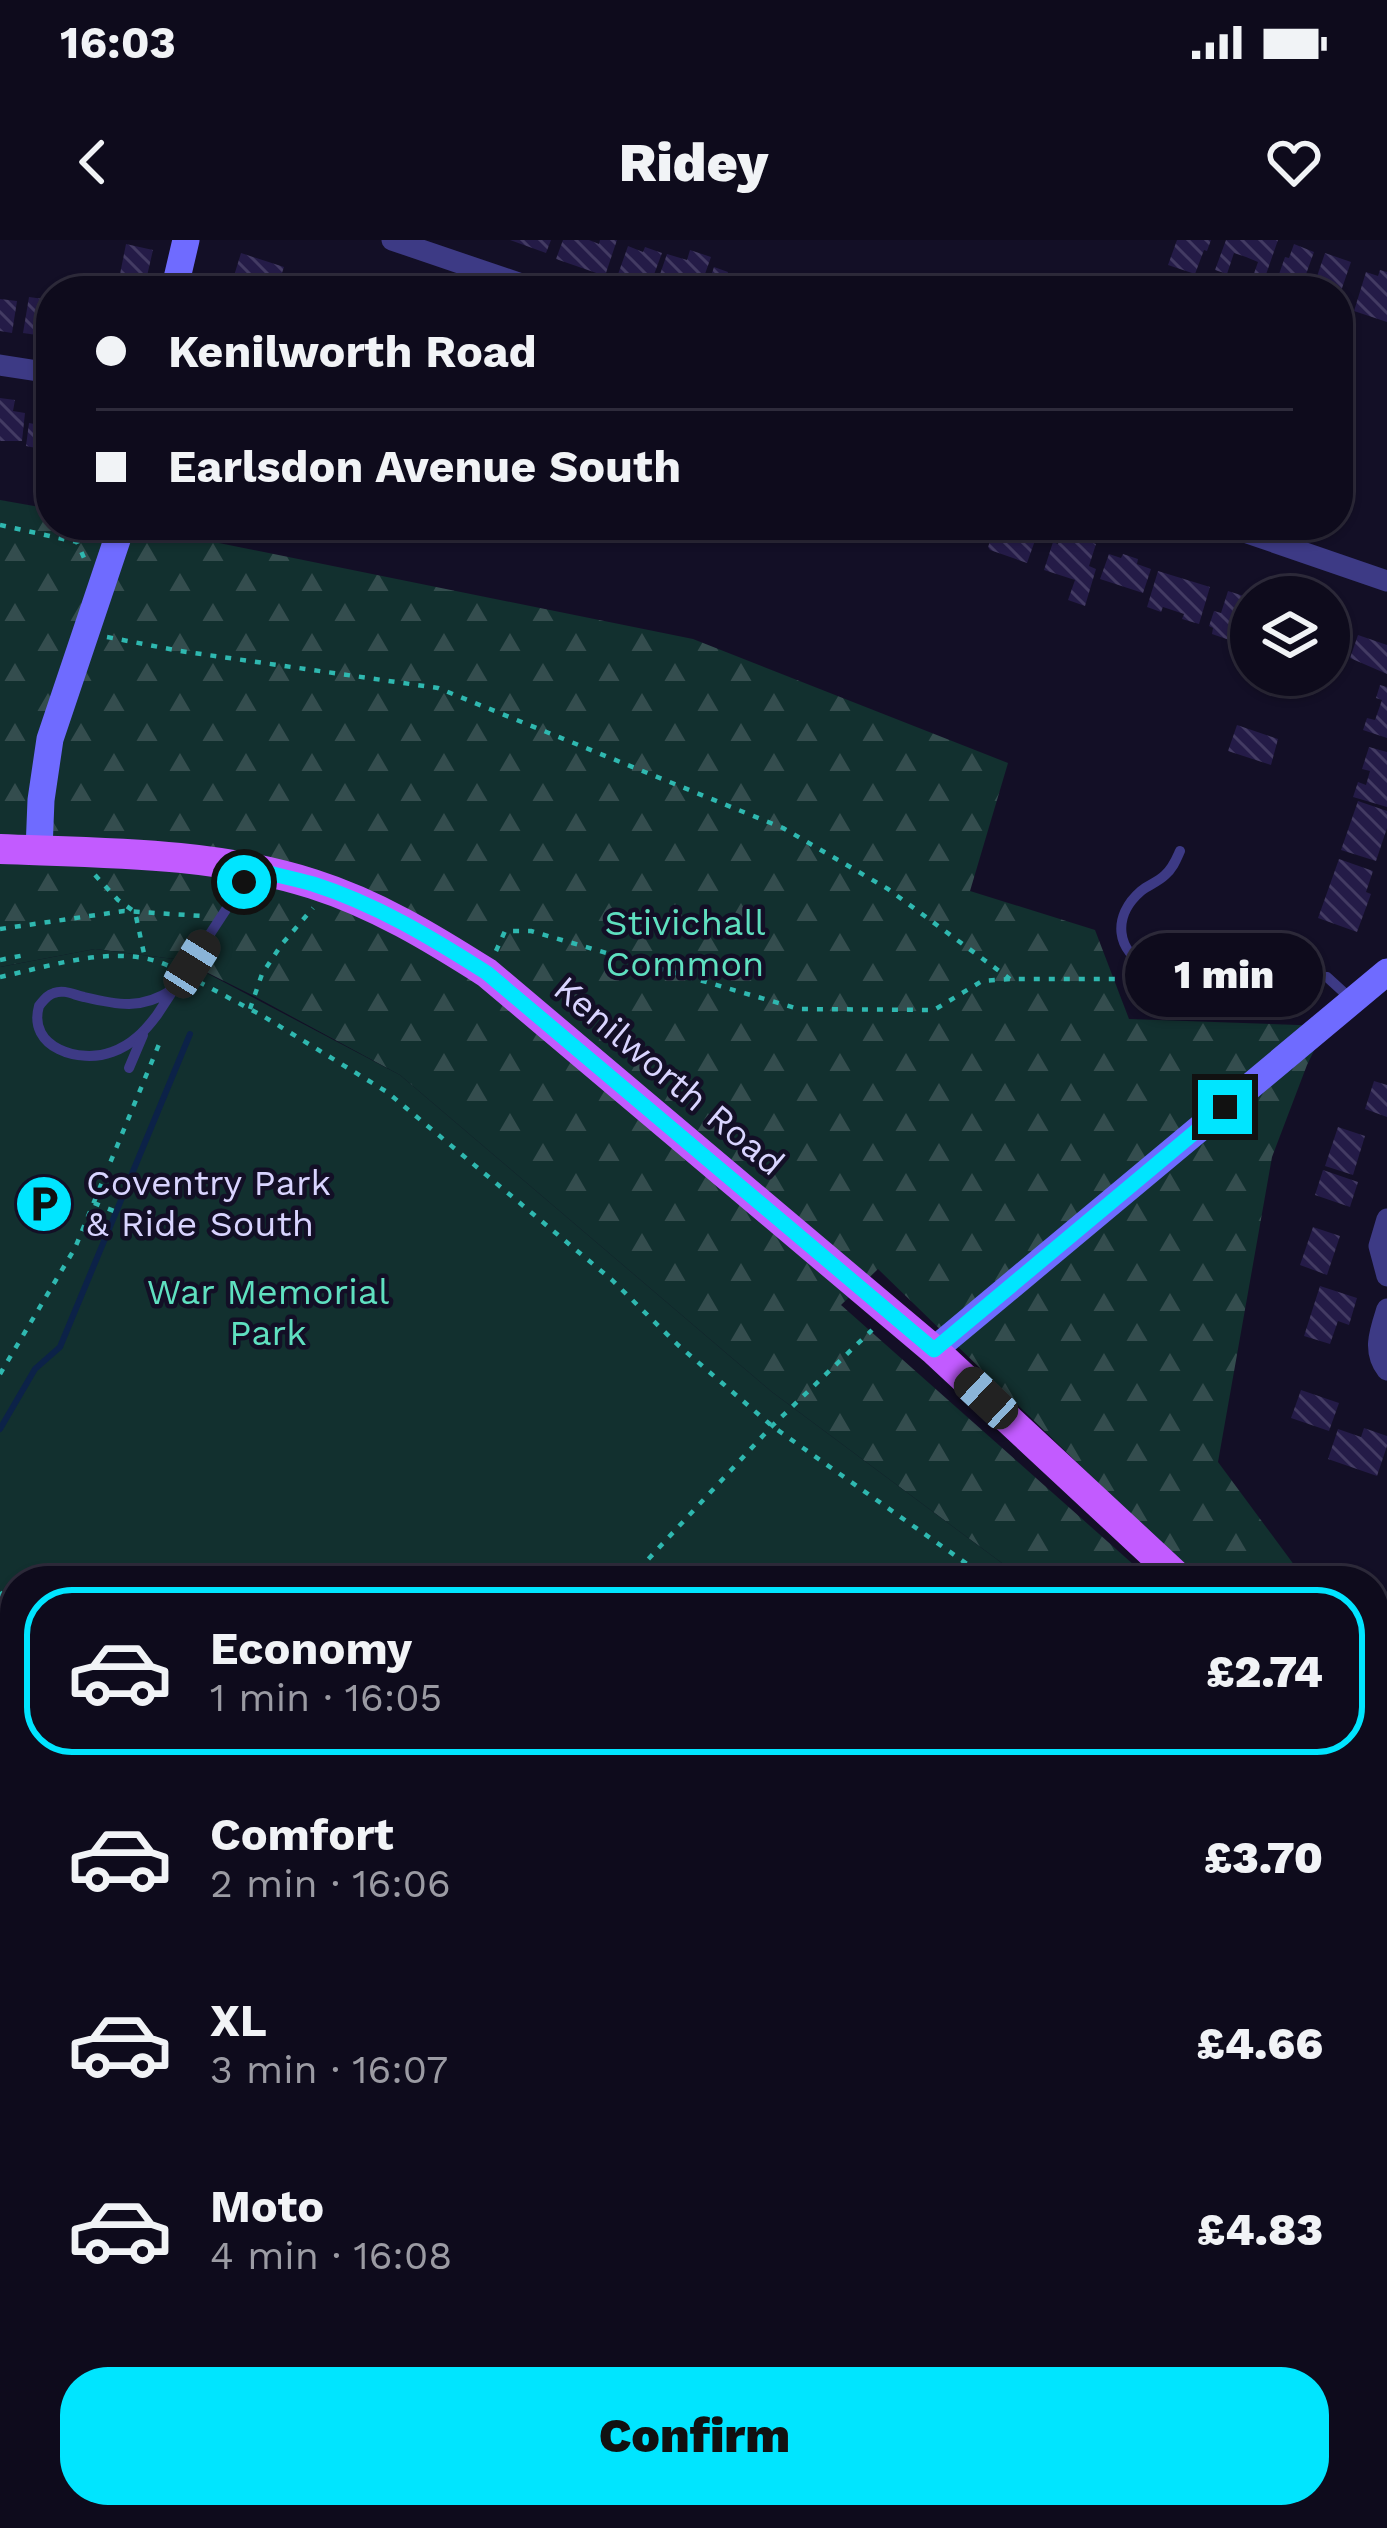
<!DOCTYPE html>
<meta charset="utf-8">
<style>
:root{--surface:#0e0b1c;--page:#1c1929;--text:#f1f3f6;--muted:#9b9ba3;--line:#2e2b3b;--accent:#00e5ff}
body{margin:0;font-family:"Work Sans",sans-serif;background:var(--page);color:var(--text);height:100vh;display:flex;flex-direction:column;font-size:45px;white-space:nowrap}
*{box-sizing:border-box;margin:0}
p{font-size:39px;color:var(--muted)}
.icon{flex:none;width:66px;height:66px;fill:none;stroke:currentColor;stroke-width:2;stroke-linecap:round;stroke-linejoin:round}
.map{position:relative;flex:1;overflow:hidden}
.panel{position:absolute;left:0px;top:1326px;width:1389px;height:963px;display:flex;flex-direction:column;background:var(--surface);border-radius:48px 48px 0 0;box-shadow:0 3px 9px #0004,0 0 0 3px var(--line)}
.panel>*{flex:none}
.hud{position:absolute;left:36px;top:36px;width:1317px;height:264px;border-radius:48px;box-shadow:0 3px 9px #0004,0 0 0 3px var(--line);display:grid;align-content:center;height:264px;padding:0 60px;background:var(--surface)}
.fabs{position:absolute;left:1230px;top:336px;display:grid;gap:24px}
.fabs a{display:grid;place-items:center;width:120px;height:120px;border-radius:50%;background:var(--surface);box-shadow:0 3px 9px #0004,0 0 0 3px var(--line);font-size:60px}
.end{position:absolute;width:54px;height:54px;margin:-27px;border:15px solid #00e5ff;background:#111;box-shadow:0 0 0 6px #111}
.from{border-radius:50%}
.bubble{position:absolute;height:84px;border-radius:42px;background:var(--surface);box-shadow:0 3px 9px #0004,0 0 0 3px var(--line);font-size:39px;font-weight:800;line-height:84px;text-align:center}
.car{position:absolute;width:36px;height:72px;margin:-36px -18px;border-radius:15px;box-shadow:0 0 9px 3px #0007;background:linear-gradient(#222 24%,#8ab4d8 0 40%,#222 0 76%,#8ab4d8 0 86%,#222 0)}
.hud b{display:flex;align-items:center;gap:42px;height:114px;font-size:45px}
.hud b+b{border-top:3px solid var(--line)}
.hud i{width:30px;height:30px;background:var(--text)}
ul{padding:21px 0 0;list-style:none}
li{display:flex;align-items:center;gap:36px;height:168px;margin:0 24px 18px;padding:0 36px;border:6px solid transparent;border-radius:48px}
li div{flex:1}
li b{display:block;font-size:45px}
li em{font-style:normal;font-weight:800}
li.current{border-color:var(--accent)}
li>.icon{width:108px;height:108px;stroke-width:1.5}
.cta{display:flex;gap:24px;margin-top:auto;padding:24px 60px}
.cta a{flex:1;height:138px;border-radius:48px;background:var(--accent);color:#111;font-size:48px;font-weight:800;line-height:138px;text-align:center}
.status{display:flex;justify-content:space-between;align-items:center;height:84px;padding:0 60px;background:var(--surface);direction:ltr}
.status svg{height:33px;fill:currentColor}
header{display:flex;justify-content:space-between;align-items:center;height:156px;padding:0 60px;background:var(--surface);font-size:54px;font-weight:800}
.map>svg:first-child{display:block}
.forest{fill:url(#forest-firs)}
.park{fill:#12302f}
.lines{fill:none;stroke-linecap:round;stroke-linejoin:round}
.stream{stroke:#0c2248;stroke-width:6}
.building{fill:url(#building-back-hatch)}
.path{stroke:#2fb8b0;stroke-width:4.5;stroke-dasharray:6 9;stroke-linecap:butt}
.lane{stroke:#3d3a85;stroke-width:10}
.street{stroke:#3d3a85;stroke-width:21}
.secondary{stroke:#6f6bff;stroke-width:27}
.primary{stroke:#c25bff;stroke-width:30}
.route{stroke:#00e5ff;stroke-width:15}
.labels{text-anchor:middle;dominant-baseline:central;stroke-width:9;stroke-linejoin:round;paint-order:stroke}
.park-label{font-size:36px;fill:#5fe0c0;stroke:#130f26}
.street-label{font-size:36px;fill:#d9d4ff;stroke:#130f26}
.poi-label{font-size:36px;fill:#d9d4ff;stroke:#130f26;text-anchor:start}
</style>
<div class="status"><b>16:03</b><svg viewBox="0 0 49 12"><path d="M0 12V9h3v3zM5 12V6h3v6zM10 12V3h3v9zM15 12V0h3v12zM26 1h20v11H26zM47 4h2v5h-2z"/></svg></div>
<header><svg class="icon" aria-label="back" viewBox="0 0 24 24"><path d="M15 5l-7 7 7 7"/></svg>Ridey<svg class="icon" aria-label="heart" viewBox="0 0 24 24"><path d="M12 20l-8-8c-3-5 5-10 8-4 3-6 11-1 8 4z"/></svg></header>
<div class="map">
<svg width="1387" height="2288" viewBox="0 0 1387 2288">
<defs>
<pattern id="forest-firs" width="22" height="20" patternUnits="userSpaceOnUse" patternTransform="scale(3)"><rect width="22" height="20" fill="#12302f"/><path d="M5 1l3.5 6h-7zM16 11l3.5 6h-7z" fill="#344d4e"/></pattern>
<pattern id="building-back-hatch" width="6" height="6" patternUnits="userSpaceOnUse" patternTransform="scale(3)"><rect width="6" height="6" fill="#241b47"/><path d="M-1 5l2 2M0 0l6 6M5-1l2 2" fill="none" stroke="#433b63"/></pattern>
</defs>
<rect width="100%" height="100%" fill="#130f26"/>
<path class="forest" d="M0 260 51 269V285H130L693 399 1008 523 970 651 1095 690 1129 779 1326 786 1307 825 1272 917 1218 1222 1306 1341H1199L878 1029 841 1065 1152 1341H1026L772 1152 400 835 252 755 182 720 95 709 0 727Z"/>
<path class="park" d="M95 709 182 720 400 835 772 1152 1026 1341H15V2274H1374V1546L1387 1558V2288H0V727Z"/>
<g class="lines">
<path class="stream" d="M0 1189 35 1129 60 1107 190 794"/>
</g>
<g class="building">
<path d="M510 0H551L546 13Z"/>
<path d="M563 0H589L599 4 600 0H617L605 36 556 19Z"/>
<path d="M1177 0H1211L1207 11 1204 10 1195 34 1168 25Z"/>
<path d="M1226 0H1278L1262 46 1251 42 1258 22 1246 17 1234 13 1227 34 1215 30Z"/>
<path d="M126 4 153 10 144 49 107 51 109 42 118 44Z"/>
<path d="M1294 4 1314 12 1300 51H1288L1290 45 1277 40 1285 17 1289 18Z"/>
<path d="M628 6 643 12 645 7 662 13 649 48 634 43 632 47 616 40Z"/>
<path d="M690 10 711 17 699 51H678L679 47 658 40 667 14 687 20Z"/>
<path d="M241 13 284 27 276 51H233L236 40 233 39Z"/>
<path d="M1325 13 1351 22 1341 51H1312Z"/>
<path d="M714 27 728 32 726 39 744 45 742 51H706Z"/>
<path d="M1380 30 1387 32V82L1354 71 1366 32 1378 36Z"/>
<path d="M301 36 344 50 343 51H296Z"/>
<path d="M29 57 51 60V97L23 93Z"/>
<path d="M0 59 17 61 12 93 0 91Z"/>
<path d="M0 158 15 160 13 171 25 173 22 201H0Z"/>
<path d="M29 183 51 187V211L26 206Z"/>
<path d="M928 285H970L966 298 963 297 962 300 926 289Z"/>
<path d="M996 285H1036L1032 293 1037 295 1027 323 990 310 988 307Z"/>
<path d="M1061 292 1096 304 1089 326 1096 329 1085 366 1068 360 1075 340 1044 330 1053 302 1058 304Z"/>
<path d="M1109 314 1121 318 1123 314 1138 319 1137 324 1151 329 1143 353 1100 339Z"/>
<path d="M1158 331 1210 347 1199 384 1182 379 1184 374 1163 367 1161 372 1147 367Z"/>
<path d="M1228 351 1247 357 1243 369 1246 370 1235 402 1212 394 1213 388 1209 386 1214 371 1221 373Z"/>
<path d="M1358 395 1387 405V434L1350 418Z"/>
<path d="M1380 445 1387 447V498L1363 490 1367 478 1375 480 1382 460 1376 458Z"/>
<path d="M1237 485 1278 499 1271 525 1228 511Z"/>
<path d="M1369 507 1387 512V567L1353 557 1358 542 1366 545 1370 531 1362 529Z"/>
<path d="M1358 561 1387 571V588L1376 621 1341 610Z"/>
<path d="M1339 619 1373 631 1366 652 1371 654 1357 692 1318 678Z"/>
<path d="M1374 841 1387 845V877L1365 869Z"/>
<path d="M1338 887 1365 896 1353 935 1325 926Z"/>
<path d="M1323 930 1358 942 1350 967 1315 955Z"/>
<path d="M1313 987 1340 996 1327 1035 1300 1025Z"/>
<path d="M1320 1046 1357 1058 1349 1085 1338 1081 1330 1104 1304 1096Z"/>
<path d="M1301 1150 1339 1163 1329 1191 1291 1178Z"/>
<path d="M1364 1188 1387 1196V1206L1377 1236 1328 1219 1338 1189 1361 1197Z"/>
</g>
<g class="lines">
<g class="path">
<path d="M0 285 77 302 84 318"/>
<path d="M107 397 180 411 438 448 783 588 888 649 1010 739"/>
<path d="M95 635 118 660 135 672 145 718"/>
<path d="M0 689 124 671 203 676"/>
<path d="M496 711 505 691H531L799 769 934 770 982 741 1010 739H1136"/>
<path d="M0 720 25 715"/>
<path d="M0 737C52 726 122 701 173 728"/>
<path d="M199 742 263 776 387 852 612 1040 678 1105 772 1186 991 1341"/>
<path d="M250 769 262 734 282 704 313 668"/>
<path d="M94 963 139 981"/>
<path d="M0 1134 75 1008 162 797"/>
<path d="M628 1341 772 1186 872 1090"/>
<path d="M0 1352 15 1377"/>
<path d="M1374 1694 1387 1705"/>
<path d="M1374 1753 1387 1764"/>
<path d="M1374 1788 1387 1773"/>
<path d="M1086 2274 1102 2288"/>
<path d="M103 2288 106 2274"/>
<path d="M724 2288 725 2274"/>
<path d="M1115 2288 1128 2274"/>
</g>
<g class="lane">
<path d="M1180 611C1176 620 1173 628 1165 635 1158 642 1148 645 1141 651 1112 676 1115 712 1150 727L1327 737 1350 758"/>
<path d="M172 750C141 770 118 765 84 757 74 755 64 749 54 753 47 755 44 760 39 766 27 808 80 824 112 812 132 805 145 791 157 775L244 642 248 632"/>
<path d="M129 828 143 795"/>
</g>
<g class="street">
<path d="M392 0 542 51"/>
<path d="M0 125 51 133"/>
<path d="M1224 285 1387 341"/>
<path d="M1387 979 1379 1006 1387 1036"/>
<path d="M1387 1069C1380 1091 1372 1111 1387 1130"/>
</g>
<g class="secondary">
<path d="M174 51 186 0"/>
<path d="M39 610 41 560 50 499 122 285"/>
<path d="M934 1110 1387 732"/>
</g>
<g class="primary">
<path d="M0 609C104 613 214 612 313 644 376 664 432 698 487 733L934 1110 1182 1341"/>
<path d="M1374 1516 1387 1527"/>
</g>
</g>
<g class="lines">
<path class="route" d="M244 642 249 628C270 634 292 638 313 644 376 664 432 698 487 733L934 1110 1225 867"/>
</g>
<defs>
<symbol id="parking-disc" viewBox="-11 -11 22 22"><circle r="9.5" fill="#00e5ff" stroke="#130f26"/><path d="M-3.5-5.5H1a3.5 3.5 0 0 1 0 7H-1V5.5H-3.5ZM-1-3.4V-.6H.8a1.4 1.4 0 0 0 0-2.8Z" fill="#111"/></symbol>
</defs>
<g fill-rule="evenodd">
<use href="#parking-disc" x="11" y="931" width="66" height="66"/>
</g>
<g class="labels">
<g class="park-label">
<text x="685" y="683">Stivichall<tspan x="685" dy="41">Common</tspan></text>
<text x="268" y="1052">War Memorial<tspan x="268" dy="41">Park</tspan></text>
</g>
<g class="street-label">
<text transform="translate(669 836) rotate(40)">Kenilworth Road</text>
</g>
<g class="poi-label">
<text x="86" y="943">Coventry Park<tspan x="86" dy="41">&amp; Ride South</tspan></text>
</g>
</g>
</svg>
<div class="fabs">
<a><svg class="icon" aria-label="layers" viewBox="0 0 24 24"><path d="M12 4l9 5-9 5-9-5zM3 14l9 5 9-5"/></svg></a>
</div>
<i class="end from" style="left:244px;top:642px"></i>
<i class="end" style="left:1225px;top:867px"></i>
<div class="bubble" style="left:1125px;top:693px;width:198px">1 min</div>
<i class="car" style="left:192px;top:724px;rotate:32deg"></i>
<i class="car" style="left:986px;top:1158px;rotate:313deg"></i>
<div class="hud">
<b><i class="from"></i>Kenilworth Road</b>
<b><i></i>Earlsdon Avenue South</b>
</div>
<section class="panel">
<ul>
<li class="current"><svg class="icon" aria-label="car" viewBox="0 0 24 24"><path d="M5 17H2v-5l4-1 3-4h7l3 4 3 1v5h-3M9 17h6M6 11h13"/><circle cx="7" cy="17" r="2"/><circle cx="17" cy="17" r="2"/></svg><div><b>Economy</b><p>1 min · 16:05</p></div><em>£2.74</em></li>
<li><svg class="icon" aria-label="car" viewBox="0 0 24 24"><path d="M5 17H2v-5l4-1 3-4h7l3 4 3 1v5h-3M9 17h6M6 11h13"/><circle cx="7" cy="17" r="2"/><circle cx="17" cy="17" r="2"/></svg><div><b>Comfort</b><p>2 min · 16:06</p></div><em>£3.70</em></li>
<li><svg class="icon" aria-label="car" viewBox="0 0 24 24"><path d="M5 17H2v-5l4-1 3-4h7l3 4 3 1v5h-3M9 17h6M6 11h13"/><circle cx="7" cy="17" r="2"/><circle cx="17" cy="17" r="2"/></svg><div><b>XL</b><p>3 min · 16:07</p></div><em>£4.66</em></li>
<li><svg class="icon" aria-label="car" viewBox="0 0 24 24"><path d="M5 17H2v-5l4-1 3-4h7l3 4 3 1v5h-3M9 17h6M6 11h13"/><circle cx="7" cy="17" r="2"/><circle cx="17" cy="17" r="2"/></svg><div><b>Moto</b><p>4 min · 16:08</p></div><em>£4.83</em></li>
</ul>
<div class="cta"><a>Confirm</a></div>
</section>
</div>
